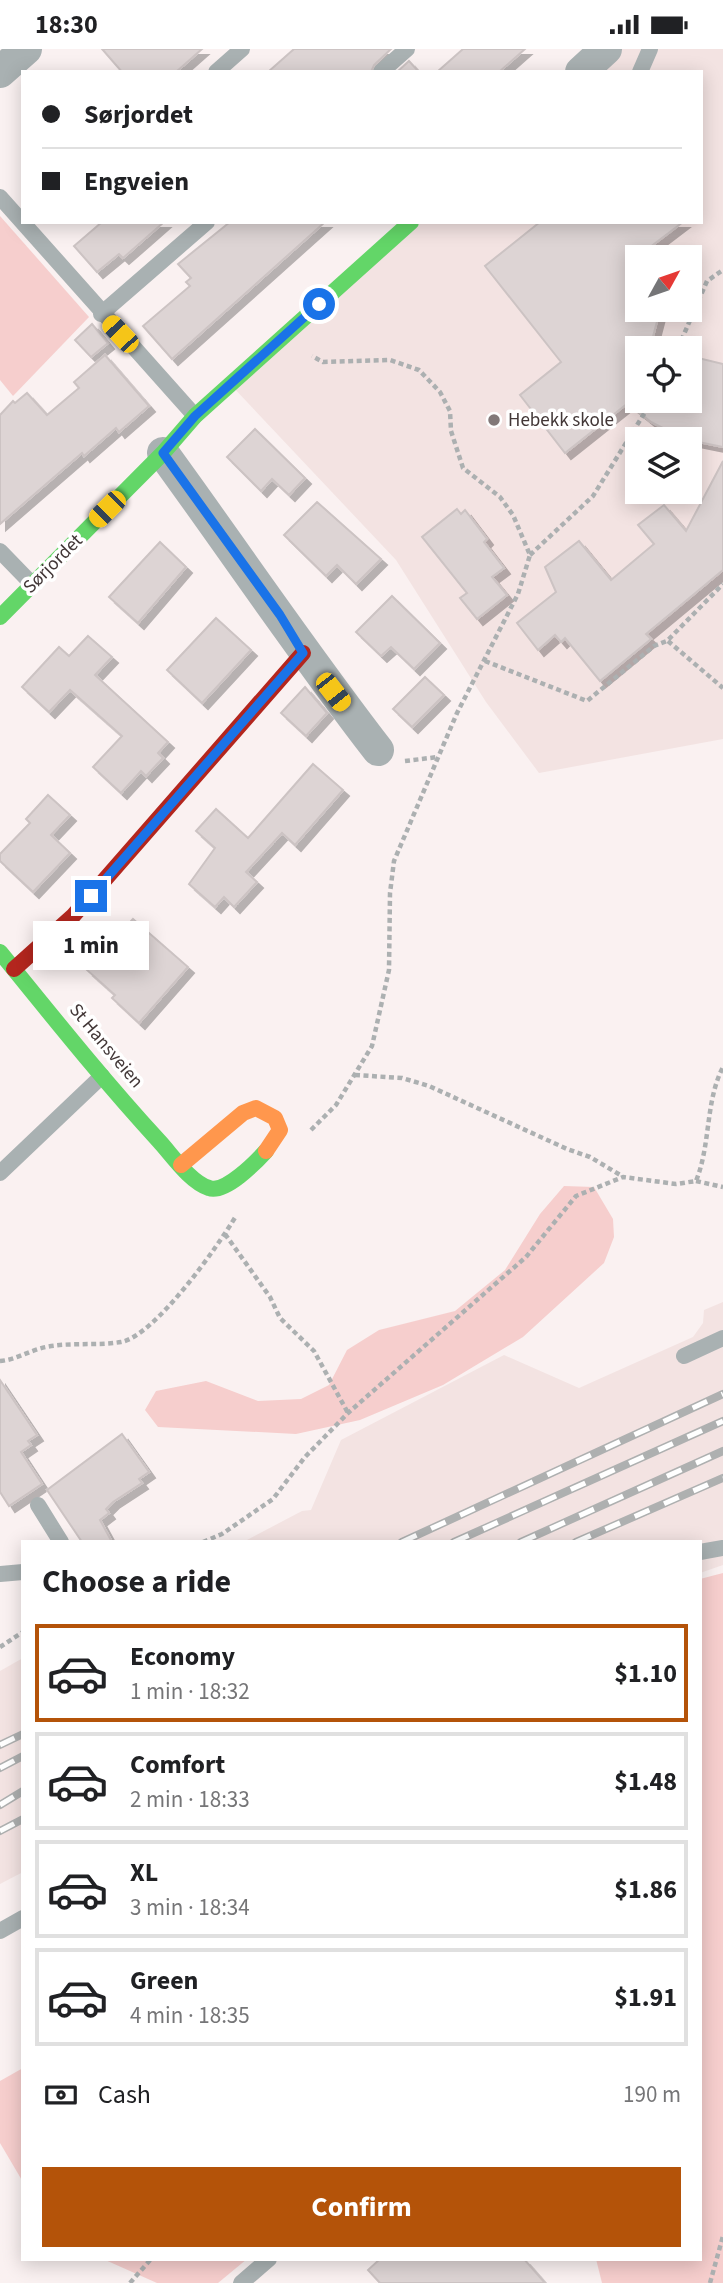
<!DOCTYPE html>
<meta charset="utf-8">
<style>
:root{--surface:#fff;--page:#f6f6f6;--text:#202124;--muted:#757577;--line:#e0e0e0;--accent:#b45309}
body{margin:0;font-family:"Source Sans 3",sans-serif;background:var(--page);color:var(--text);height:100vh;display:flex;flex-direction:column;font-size:26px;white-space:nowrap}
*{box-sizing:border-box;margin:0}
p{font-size:23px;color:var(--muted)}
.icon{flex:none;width:38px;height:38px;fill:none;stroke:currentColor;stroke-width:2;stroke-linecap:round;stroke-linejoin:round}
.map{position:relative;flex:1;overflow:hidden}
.details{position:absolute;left:21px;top:1491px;width:681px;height:721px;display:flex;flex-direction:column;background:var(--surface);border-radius:0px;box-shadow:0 4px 18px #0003}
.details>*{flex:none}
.banner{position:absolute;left:21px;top:21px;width:682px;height:154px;border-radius:0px;box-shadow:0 4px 18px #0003;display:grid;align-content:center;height:154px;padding:0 21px;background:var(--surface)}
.needle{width:46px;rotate:50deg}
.buttons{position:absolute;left:625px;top:196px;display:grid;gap:14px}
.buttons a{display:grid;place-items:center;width:77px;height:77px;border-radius:0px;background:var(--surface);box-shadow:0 4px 18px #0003;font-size:35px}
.end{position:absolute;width:32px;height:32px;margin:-16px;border:9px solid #1a73e8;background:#fff;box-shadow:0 0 0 4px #fff}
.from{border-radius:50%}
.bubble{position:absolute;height:49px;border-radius:0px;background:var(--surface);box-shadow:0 4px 18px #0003;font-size:23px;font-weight:700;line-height:49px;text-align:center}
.car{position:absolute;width:21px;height:42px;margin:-21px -10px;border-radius:9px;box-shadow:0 0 5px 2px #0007;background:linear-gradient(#f5c518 24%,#345 0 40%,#f5c518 0 76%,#345 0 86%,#f5c518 0)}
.banner b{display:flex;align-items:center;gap:24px;height:66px;font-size:26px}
.banner b+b{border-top:2px solid var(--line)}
.banner i{width:18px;height:18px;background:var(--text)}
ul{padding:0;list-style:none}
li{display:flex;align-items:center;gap:21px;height:98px;margin:0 14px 10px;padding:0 7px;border:4px solid var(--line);border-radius:0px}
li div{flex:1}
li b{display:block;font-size:26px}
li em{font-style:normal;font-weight:700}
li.active{border-color:var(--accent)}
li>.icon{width:63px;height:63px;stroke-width:1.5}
h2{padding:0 21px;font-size:32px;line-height:84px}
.pay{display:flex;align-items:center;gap:18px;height:77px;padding:0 21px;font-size:26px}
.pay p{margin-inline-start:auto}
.button{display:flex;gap:14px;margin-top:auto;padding:14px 21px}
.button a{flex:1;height:80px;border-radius:0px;background:var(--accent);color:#fff;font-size:28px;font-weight:700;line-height:80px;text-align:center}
.status{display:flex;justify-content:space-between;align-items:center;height:49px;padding:0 35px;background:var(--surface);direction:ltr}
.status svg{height:19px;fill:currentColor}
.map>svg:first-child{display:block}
.built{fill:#f3e3e2;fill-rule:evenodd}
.green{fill:#f6cecd}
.building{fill:#ddd4d4;stroke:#ccc3c3;stroke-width:2;filter:url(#shadow)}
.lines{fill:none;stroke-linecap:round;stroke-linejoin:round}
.path{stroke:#acb0b1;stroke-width:4.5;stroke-dasharray:5 3.5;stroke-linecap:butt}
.lane{stroke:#a9b1b2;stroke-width:16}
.street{stroke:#a9b1b2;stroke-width:32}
.fast{stroke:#63d668;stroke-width:16}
.slow{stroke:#ff974d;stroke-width:16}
.jam{stroke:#b3261e;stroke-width:16}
.rail-casing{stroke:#aeb0b0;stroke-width:8}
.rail{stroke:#fff;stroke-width:5;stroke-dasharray:16;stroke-linecap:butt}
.route{stroke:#1a73e8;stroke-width:9}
.poi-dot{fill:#827878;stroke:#fff;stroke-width:2.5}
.labels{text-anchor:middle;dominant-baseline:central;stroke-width:7;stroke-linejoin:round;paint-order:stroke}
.poi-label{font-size:19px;fill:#423737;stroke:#fff;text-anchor:start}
.street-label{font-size:19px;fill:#423737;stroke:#fff}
</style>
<div class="status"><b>18:30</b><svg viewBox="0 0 49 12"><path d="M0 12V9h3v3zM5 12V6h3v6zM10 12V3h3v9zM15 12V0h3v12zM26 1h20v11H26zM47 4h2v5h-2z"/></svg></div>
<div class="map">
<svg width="723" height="2234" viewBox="0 0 723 2234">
<defs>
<filter id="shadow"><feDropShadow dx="6" dy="6" stdDeviation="0" flood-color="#0004"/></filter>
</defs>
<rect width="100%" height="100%" fill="#faf1f1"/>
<g class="built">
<path d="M606 0H723V690L539 724 486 653 396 511 230 335 411 173H702V23H581ZM637 208H690V261H637ZM637 299H690V352H637ZM637 390H690V443H637Z"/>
<path d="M723 1253V1516L700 1524V1493H243L302 1462 311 1461 341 1391 504 1306 579 1339 693 1288 703 1274 704 1261Z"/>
<path d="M23 1609V1823L0 1835V1622Z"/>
</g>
<g class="green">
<path d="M0 167 89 268 13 347 0 331Z"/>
<path d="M564 1137 594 1138 613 1170 614 1188 604 1214 523 1288 443 1336 360 1371 296 1385 158 1378 145 1361 156 1342 206 1332 258 1352 301 1350 329 1336 347 1301 379 1281 455 1262 505 1221 540 1165Z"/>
<path d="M723 1524V2234H602L596 2210H700V1530Z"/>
<path d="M23 2019V2133L0 2094V2032Z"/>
<path d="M103 2210H247L218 2234H157Z"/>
</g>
<g class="building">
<path d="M102 0H202L176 23H122Z"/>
<path d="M294 0H391L374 16 371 23H268Z"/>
<path d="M463 0H525L499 23H437Z"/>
<path d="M409 12 419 23H397Z"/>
<path d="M102 173H164L123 209 119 205 97 223 74 197Z"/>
<path d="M230 173H325L172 310 143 277 190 237 186 233 191 229 178 215Z"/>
<path d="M540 173H683L637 208V261H660L650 299H637V347L631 352H690V307L723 315V398L684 390 651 373 628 354 565 404 520 346 561 313 485 217Z"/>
<path d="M92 275 108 294 91 308 75 291Z"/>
<path d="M105 306 149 357 119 383 116 379 84 407 82 404 0 475V366L13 352 15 354 27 344 47 366 79 339 74 333Z"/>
<path d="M255 380 305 429 289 446 272 430 261 442 227 408Z"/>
<path d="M723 412V521L646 585 651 590 600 632 565 589 561 593 555 586 538 601 517 574 556 543 545 518 579 492 611 531 654 495 638 476 664 456 686 482Z"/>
<path d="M317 453 381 510 356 535 337 516 326 527 284 486Z"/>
<path d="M457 460 461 465 465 461 487 490 484 493 504 519 492 528 507 546 477 570 460 549 467 544 422 488Z"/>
<path d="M160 493 186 518 138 574 109 548Z"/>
<path d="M392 547 440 594 414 620 391 598 381 607 356 583Z"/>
<path d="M216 569 251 601 202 654 167 621Z"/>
<path d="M88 587 112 608 95 626 168 693 158 704 163 709 146 727 141 722 121 744 93 718 122 687 70 641 49 663 22 638 59 598 69 607Z"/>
<path d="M425 628 444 646 412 678 393 660Z"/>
<path d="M305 638 327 664 306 687 281 664Z"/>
<path d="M313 715 343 741 295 796 282 784 246 823 257 833 234 858 224 848 215 858 189 835 215 799 196 782 216 760 248 789Z"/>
<path d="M48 746 70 766 51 786 70 804 33 843 0 812V805L30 774 26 770Z"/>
<path d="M133 870 188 918 139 974 112 949 115 946 87 921Z"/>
<path d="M0 1331 37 1386 28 1392 31 1396 21 1403 42 1435 9 1457 0 1443Z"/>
<path d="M122 1385 149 1423 139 1430 142 1434 113 1453 106 1460 109 1464 100 1471 112 1493H82L47 1441Z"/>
<path d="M380 2210H524L545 2234H380L368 2221Z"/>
</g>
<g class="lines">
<g class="path">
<path d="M678 299 707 232 723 221"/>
<path d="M530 506 593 447 652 352"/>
<path d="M668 592 723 639"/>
<path d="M485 612 587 652 654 597 667 592 723 535"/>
<path d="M405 712 438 708"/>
<path d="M355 1026 402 1029 429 1037 567 1100 590 1108 622 1127"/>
<path d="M311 1081 336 1056 372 997 389 921 390 844 394 812 457 664 518 545 530 506 513 466 500 448 463 419 451 382 450 362 440 343 419 321 390 311 323 313 312 307"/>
<path d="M696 1132 723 1138"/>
<path d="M225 1185 270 1248 280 1269 314 1302 348 1364"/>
<path d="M0 1312C16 1311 30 1301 46 1298 71 1293 97 1297 121 1293 155 1287 218 1197 236 1167"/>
<path d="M203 1493 222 1485 273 1450 305 1408 348 1364 526 1208 576 1147 623 1128 676 1135 696 1132C711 1095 705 1053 723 1018"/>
<path d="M0 1598 23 1583"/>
<path d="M130 2234 151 2210"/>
<path d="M710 2234 723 2187"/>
</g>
<g class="lane">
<path d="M216 23 242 0"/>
<path d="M381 23 407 0"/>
<path d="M640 23 650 0"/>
<path d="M0 148 195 367"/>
<path d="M101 265 207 173"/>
<path d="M0 502 32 535"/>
<path d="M0 1124 102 1027"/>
<path d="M684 1307 723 1289"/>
<path d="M38 1456 61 1493"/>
<path d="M700 1503 723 1499"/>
<path d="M0 1525 23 1523"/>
<path d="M0 1882 23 1869"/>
<path d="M241 2234 269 2210"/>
</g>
<g class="street">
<path d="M0 23 26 0"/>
<path d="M581 23 606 0"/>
<path d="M163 404C235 503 303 604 378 701"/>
</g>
<g class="fast">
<path d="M0 568 163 404 195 367 411 173"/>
<path d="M0 903C52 967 103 1031 159 1092 172 1106 190 1133 209 1139 225 1145 256 1113 266 1102"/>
</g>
<path class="slow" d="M181 1116 243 1064 256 1059 275 1069 280 1081 266 1102"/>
<path class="jam" d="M14 920 73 867 303 604"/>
<defs>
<g id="rail">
<path d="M402 1493 723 1345"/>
<path d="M454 1493 723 1372"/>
<path d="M521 1493 723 1402"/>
<path d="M576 1493 723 1429"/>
<path d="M0 1696 23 1685"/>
<path d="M0 1719 23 1707"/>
<path d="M0 1756 23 1742"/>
<path d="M0 1782 23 1770"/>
</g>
</defs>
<use href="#rail" class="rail-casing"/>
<use href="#rail" class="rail"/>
</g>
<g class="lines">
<path class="route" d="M91 847 303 604 280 566 163 404 195 367 319 255"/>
</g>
<circle class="poi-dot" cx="494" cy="371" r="7"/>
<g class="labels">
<g class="poi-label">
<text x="508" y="371">Hebekk skole</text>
</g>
<g class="street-label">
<text transform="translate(53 515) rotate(-45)">Sørjordet</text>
<text transform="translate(106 997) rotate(50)">St Hansveien</text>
</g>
</g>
</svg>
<div class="buttons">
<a><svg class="needle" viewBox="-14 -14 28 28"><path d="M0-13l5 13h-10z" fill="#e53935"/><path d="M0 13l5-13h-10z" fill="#757577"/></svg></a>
<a><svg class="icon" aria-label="locate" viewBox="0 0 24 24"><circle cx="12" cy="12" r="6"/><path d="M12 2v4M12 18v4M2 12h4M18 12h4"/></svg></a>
<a><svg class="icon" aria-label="layers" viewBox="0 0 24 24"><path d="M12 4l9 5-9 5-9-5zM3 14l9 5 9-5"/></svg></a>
</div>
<i class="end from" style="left:319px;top:255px"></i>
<i class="end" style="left:91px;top:847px"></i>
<div class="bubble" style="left:33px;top:872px;width:116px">1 min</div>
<i class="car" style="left:120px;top:285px;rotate:317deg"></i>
<i class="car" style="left:107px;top:460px;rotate:225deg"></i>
<i class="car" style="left:333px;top:643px;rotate:142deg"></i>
<div class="banner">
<b><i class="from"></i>Sørjordet</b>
<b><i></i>Engveien</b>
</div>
<section class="details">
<h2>Choose a ride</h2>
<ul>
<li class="active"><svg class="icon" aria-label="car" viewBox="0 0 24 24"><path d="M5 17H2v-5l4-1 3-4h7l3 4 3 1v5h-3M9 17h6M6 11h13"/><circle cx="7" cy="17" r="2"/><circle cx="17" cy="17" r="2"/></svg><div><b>Economy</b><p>1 min · 18:32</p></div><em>$1.10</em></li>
<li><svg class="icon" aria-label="car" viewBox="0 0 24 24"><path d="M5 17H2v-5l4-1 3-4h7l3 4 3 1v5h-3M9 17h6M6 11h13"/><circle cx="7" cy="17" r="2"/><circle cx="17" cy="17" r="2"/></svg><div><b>Comfort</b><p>2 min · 18:33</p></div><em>$1.48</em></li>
<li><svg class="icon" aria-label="car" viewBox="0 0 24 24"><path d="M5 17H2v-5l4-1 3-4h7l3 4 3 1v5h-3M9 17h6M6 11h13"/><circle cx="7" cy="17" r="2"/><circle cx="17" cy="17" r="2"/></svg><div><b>XL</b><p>3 min · 18:34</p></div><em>$1.86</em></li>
<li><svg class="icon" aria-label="car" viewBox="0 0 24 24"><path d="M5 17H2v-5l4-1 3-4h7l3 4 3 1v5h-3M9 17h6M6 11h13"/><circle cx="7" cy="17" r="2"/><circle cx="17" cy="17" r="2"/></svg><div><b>Green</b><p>4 min · 18:35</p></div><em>$1.91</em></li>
</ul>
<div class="pay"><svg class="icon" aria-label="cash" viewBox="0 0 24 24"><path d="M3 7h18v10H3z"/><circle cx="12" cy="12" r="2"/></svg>Cash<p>190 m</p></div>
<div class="button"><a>Confirm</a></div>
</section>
</div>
